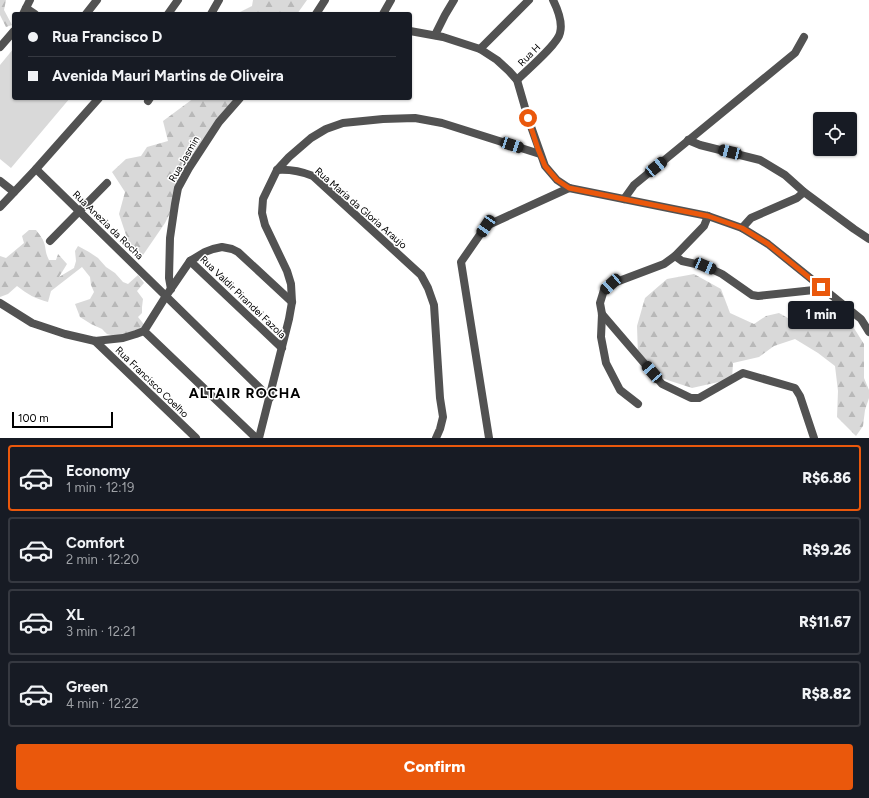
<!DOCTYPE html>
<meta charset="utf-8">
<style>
:root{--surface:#171b24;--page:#242831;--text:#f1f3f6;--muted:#9ea1a6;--line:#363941;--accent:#ea580c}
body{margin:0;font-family:Figtree,sans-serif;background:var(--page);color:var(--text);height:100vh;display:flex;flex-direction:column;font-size:15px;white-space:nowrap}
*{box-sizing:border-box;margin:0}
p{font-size:13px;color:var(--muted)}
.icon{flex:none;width:22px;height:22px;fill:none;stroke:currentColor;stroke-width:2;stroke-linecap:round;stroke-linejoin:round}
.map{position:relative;height:438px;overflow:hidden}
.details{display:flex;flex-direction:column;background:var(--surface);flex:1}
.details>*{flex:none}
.hud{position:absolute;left:12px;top:12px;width:400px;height:88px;border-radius:4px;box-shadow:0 1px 3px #0004;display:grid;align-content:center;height:88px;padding:0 16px;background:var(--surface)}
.tools{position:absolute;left:813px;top:112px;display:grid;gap:8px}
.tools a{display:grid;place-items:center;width:44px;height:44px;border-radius:4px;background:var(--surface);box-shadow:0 1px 3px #0004;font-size:20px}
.scale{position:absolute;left:12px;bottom:10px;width:101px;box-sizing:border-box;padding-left:4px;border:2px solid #000;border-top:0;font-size:11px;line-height:14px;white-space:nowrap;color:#000;-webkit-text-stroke:3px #fff;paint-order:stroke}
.end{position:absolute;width:18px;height:18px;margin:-9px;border:5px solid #ea580c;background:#fff;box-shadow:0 0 0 2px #fff}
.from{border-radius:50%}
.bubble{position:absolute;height:28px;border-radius:4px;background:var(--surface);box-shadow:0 1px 3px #0004;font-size:13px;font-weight:800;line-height:28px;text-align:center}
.car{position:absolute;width:12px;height:24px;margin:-12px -6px;border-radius:5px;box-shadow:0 0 3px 1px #0007;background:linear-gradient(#222 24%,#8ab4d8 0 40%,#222 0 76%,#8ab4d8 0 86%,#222 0)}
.hud b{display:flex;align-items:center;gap:14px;height:38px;font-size:15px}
.hud b+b{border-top:1px solid var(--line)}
.hud i{width:10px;height:10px;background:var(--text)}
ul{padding:7px 0 0;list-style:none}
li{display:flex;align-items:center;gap:12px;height:66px;margin:0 8px 6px;padding:0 8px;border:2px solid var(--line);border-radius:4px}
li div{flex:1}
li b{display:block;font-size:15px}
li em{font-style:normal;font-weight:800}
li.on{border-color:var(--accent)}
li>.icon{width:36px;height:36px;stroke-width:1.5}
.cta{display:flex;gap:8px;margin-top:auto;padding:8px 16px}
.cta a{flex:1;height:46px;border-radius:4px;background:var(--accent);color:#fff;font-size:16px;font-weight:800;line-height:46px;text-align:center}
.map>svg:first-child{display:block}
.forest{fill:url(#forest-firs)}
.pitch{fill:#d9d9d9}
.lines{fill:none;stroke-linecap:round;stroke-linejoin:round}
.minor{stroke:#525252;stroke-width:8}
.tertiary{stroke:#525252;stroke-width:8}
.route{stroke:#ea580c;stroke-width:5}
.labels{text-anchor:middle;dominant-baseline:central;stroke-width:3;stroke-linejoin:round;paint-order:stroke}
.street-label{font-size:10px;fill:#000;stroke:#fff}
.district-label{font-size:14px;font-weight:bold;letter-spacing:1px;fill:#000;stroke:#fff}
</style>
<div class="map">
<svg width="869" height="438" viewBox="0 0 869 438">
<defs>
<pattern id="forest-firs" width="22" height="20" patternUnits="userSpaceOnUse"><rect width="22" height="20" fill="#d9d9d9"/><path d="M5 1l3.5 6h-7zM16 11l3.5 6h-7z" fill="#b8b8b8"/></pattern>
</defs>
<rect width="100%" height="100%" fill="#fff"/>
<g class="forest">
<path d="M0 0H6L4 10 12 25 6 27 0 15Z"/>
<path d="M253 0H307L297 14H236L252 6Z"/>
<path d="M194 98H239L205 143 165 223 143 255 129 244 119 214 125 192 112 172 126 159 141 156 147 147 168 141 163 121Z"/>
<path d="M29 230H36C40 235 44 240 45 246 46 252 46 254 49 260H56L58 254 67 264 59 277 74 268 76 261 75 251 78 246 89 252 98 258 106 267 115 273 123 282 128 284 138 275 144 283 137 291 143 299 142 307V313L138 317 146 327 123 338 107 334 102 329 91 324 80 317 75 304 90 299 94 292 91 285 90 277 82 267 51 291 48 302C36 299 27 294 17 286L8 294 0 297V256L6 258 24 243 22 236Z"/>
<path d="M694 274 721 289 730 313 754 324 766 316 779 313 793 321 806 319 812 322 852 325 864 344V378L869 390V398L865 410 863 426 856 436 837 417 838 391 835 366 818 353 795 339 774 346 759 357 733 363 732 379 692 388 652 375 638 355 637 326 645 298 667 279Z"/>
</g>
<path class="pitch" d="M14 48V98H70L11 168 0 159V65Z"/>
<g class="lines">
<g class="minor">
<path d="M26 8 35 14"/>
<path d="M23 14 30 0"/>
<path d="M86 14 97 0"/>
<path d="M211 14 219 0"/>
<path d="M316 14 325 0"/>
<path d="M383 14 391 0"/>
<path d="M410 31 443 37 480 49 497 60 509 71 517 80 528 118 545 166 557 180 569 188 708 216 742 228 768 244 861 319 869 332"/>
<path d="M435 35 445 15 454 0"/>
<path d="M0 47 14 31"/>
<path d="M480 49 529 0"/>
<path d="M517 80C526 71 558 44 560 33 563 22 558 10 553 0"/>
<path d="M148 101 150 98"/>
<path d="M688 140 700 145 760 160 785 175 804 192 854 229 869 239"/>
<path d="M36 169 270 398"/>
<path d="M277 170C290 169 300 171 313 176L421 275 428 288 434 305 440 398 443 417 440 429 436 438"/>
<path d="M0 181 14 192"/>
<path d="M624 199 634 185 795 53 804 37"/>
<path d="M742 228 751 218 797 198 804 192"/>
<path d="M50 241 107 183"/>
<path d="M675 256 682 261 705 266 722 274 752 295 758 296 814 290 821 287"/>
<path d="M190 261 282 348"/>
<path d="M171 289 169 278 170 238 175 204 178 188 189 168 219 122 240 98"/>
<path d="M0 303 32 323 65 334 95 341 123 338 136 334 144 331 166 296 190 261 205 252 213 249 222 247 232 249 238 252 292 302"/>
<path d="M602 314 662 384 691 398H699L743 373 795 388 800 396 814 438"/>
<path d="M144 331 256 438"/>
<path d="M95 341 196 438"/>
<path d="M638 404 620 390 606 363 601 337 602 314 600 303 604 290 611 284 664 264 675 256 704 226 708 216"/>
<path d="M259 438 289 319 292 302 291 284 287 271 265 225 262 213 263 199 277 170 289 157 311 138 326 129 343 123 383 119 415 118 442 123 540 154"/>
<path d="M489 438 461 262 486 226 569 188"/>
</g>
<g class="tertiary">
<path d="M168 14 178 0"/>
<path d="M0 207 36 169 99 98"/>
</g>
</g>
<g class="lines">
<path class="route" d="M528 118 538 149 545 166 557 180 569 188 708 216 742 228 768 244 821 287"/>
</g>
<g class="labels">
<g class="street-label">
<text transform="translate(529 55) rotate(-45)">Rua H</text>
<text transform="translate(184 159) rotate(-60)">Rua Jasmin</text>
<text transform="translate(361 208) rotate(41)">Rua Maria da Gloria Araujo</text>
<text transform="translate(108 225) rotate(44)">Rua Anezia da Rocha</text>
<text transform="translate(243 297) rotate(44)">Rua Valdir Pirandei Fazola</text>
<text transform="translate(152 382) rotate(44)">Rua Francisco Coelho</text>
</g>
<g class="district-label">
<text x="245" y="393">ALTAIR ROCHA</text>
</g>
</g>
</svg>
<div class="tools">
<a><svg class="icon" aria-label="locate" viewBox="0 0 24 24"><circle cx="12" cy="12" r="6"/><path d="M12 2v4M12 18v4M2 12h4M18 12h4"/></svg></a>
</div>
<div class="scale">100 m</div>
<i class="end from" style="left:528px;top:118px"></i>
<i class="end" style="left:821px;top:287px"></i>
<div class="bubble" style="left:788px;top:301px;width:66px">1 min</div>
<i class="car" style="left:512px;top:145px;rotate:108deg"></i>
<i class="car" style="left:730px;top:152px;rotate:284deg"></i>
<i class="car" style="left:656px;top:167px;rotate:51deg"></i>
<i class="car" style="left:486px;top:226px;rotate:214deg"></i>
<i class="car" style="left:705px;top:266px;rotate:113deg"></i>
<i class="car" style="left:611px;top:284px;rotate:228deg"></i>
<i class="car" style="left:652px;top:372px;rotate:319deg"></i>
<div class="hud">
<b><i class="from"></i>Rua Francisco D</b>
<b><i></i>Avenida Mauri Martins de Oliveira</b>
</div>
</div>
<section class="details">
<ul>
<li class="on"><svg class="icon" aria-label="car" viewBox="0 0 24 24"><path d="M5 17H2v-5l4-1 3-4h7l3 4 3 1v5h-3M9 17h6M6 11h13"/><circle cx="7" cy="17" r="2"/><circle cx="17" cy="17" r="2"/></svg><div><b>Economy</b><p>1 min · 12:19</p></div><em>R$6.86</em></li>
<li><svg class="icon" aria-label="car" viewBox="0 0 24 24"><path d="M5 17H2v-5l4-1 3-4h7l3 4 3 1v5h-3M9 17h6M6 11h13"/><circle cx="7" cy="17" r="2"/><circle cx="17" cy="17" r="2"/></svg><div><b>Comfort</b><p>2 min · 12:20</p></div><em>R$9.26</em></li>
<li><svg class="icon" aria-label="car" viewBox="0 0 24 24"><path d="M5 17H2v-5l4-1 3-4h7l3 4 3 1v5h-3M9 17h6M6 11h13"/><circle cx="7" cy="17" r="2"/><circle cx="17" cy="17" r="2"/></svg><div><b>XL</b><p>3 min · 12:21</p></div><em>R$11.67</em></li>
<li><svg class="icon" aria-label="car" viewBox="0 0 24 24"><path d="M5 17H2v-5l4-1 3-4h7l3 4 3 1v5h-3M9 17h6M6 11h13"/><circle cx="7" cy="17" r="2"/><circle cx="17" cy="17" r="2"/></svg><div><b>Green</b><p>4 min · 12:22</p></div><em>R$8.82</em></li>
</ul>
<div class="cta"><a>Confirm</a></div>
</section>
